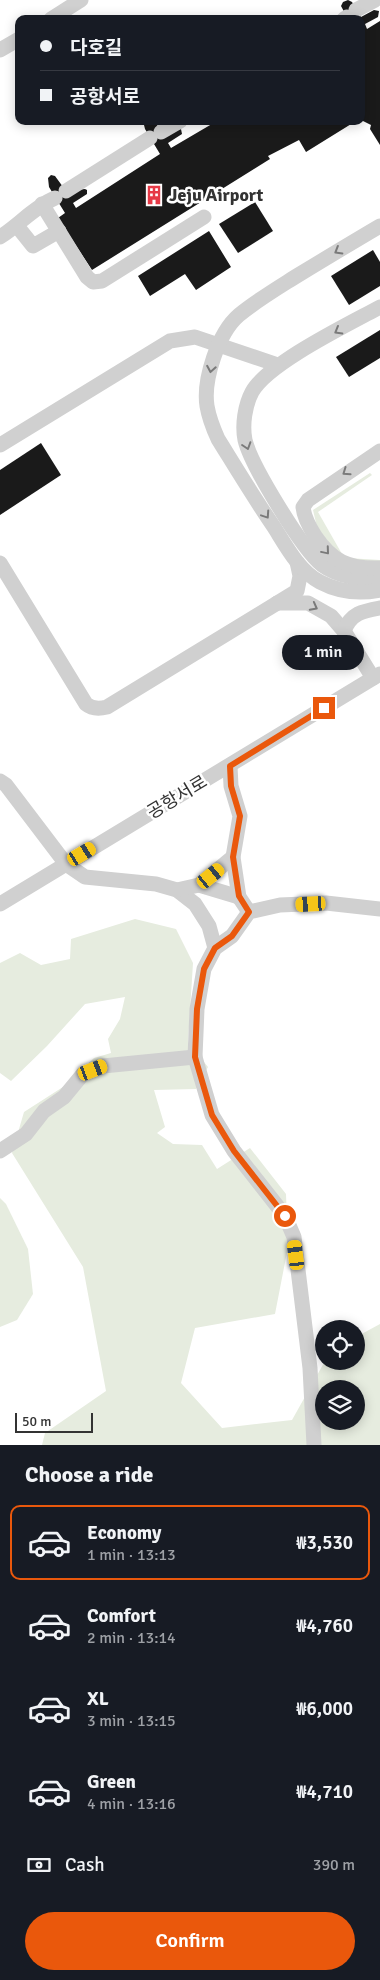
<!DOCTYPE html>
<meta charset="utf-8">
<style>
:root{--surface:#171b24;--page:#20242c;--text:#f1f3f6;--muted:#9ea1a6;--line:#363941;--accent:#ea580c}
body{margin:0;font-family:Signika,"Noto Sans KR",sans-serif;background:var(--page);color:var(--text);height:100vh;display:flex;flex-direction:column;font-size:19px;white-space:nowrap}
*{box-sizing:border-box;margin:0}
p{font-size:16px;color:var(--muted)}
.icon{flex:none;width:28px;height:28px;fill:none;stroke:currentColor;stroke-width:2;stroke-linecap:round;stroke-linejoin:round}
.map{position:relative;height:1445px;overflow:hidden}
.sheet{display:flex;flex-direction:column;background:var(--surface);flex:1}
.sheet>*{flex:none}
.top-card{position:absolute;left:15px;top:15px;width:350px;height:110px;border-radius:10px;box-shadow:0 2px 12px #0003;display:grid;align-content:center;height:110px;padding:0 25px;background:var(--surface)}
.controls{position:absolute;left:315px;top:1320px;display:grid;gap:10px}
.controls a{display:grid;place-items:center;width:50px;height:50px;border-radius:50%;background:var(--surface);box-shadow:0 2px 12px #0003;font-size:25px}
.scale{position:absolute;left:15px;bottom:12px;width:78px;box-sizing:border-box;padding-left:5px;border:2px solid #333;border-top:0;font-size:14px;line-height:18px;white-space:nowrap;color:#333;-webkit-text-stroke:4px #fff;paint-order:stroke}
.end{position:absolute;width:22px;height:22px;margin:-11px;border:6px solid #ea580c;background:#fff;box-shadow:0 0 0 2px #fff}
.from{border-radius:50%}
.bubble{position:absolute;height:35px;border-radius:18px;background:var(--surface);box-shadow:0 2px 12px #0003;font-size:16px;font-weight:600;line-height:35px;text-align:center}
.car{position:absolute;width:15px;height:30px;margin:-15px -8px;border-radius:6px;box-shadow:0 0 4px 1px #0007;background:linear-gradient(#f5c518 24%,#345 0 40%,#f5c518 0 76%,#345 0 86%,#f5c518 0)}
.top-card b{display:flex;align-items:center;gap:18px;height:48px;font-size:19px}
.top-card b+b{border-top:1px solid var(--line)}
.top-card i{width:12px;height:12px;background:var(--text)}
ul{padding:0;list-style:none}
li{display:flex;align-items:center;gap:15px;height:75px;margin:0 10px 8px;padding:0 15px;border:2px solid transparent;border-radius:10px}
li div{flex:1}
li b{display:block;font-size:19px}
li em{font-style:normal;font-weight:600}
li.on{border-color:var(--accent)}
li>.icon{width:45px;height:45px;stroke-width:1.5}
h2{padding:0 25px;font-size:22px;line-height:60px}
.pay{display:flex;align-items:center;gap:12px;height:55px;padding:0 25px;font-size:19px}
.pay p{margin-inline-start:auto}
.cta{display:flex;gap:10px;margin-top:auto;padding:10px 25px}
.cta a{flex:1;height:58px;border-radius:30px;background:var(--accent);color:#fff;font-size:20px;font-weight:600;line-height:58px;text-align:center}
.map>svg:first-child{display:block}
.green{fill:#e6ecdf;fill-rule:evenodd}
.building{fill:#1a1a1a}
.lines{fill:none;stroke-linecap:round;stroke-linejoin:round}
.minor{stroke:#d0d0d0;stroke-width:15}
.minor-bridge{stroke:#d0d0d0;stroke-width:15}
.oneway{stroke:#7a7a7a}
.route{stroke:#ea580c;stroke-width:6}
.labels{text-anchor:middle;dominant-baseline:central;stroke-width:5;stroke-linejoin:round;paint-order:stroke}
.poi-label{font-size:18px;font-weight:bold;fill:#333;stroke:#fff;text-anchor:start}
.street-label{font-size:18px;fill:#333;stroke:#fff}
</style>
<div class="map">
<svg width="380" height="1445" viewBox="0 0 380 1445">
<rect width="100%" height="100%" fill="#fff"/>
<g class="green">
<path d="M370 473 372 475 318 512 342 554 347 558 380 560V564L340 558 317 527 313 510Z"/>
<path d="M135 919 176 929 193 963 188 1042 208 1067 196 1089 154 1090 165 1127 157 1133 173 1144 202 1145 217 1169 250 1148 286 1194 288 1247 275 1314 195 1328 181 1383 222 1428 292 1420 325 1361H356V1337L380 1324V1445H42L45 1433 106 1391 83 1267 12 1153 24 1112 66 1085 94 1058 111 1053 108 1039 120 1019 125 997 85 1004 47 1046 11 1081 0 1073V963L20 953 41 965 70 959 71 939ZM324 1389H356V1421H324Z"/>
<path d="M0 1198 6 1204 28 1249 33 1294 17 1320 0 1327Z"/>
</g>
<g class="building">
<path d="M348 0 352 2 361 17 374 10 379 11 378 17 365 24 367 29 380 21V145L370 129 371 125 361 120V19H348L341 6 343 2Z"/>
<path d="M146 121H155L161 132 181 129 182 134 168 143 171 148 217 121H356L306 152 299 140 268 156 270 159 92 270 58 218 65 213 49 187 48 178 51 175 55 176 66 191 85 189 87 190V194L73 203 76 208 160 154 145 129 144 125Z"/>
<path d="M255 202 273 231 238 253 219 224Z"/>
<path d="M209 231 231 267 196 290 185 274 150 296 138 276Z"/>
<path d="M373 250 380 262V286L349 305 331 276Z"/>
<path d="M380 330V358L349 377 336 357Z"/>
<path d="M41 443 61 475 0 515V470Z"/>
</g>
<g class="lines">
<g class="minor">
<path d="M356 10 375 0"/>
<path d="M51 19 81 0"/>
<path d="M344 19 347 17"/>
<path d="M0 50 19 39"/>
<path d="M161 132 180 121"/>
<path d="M66 191 150 138"/>
<path d="M42 204 87 277 93 282 102 281 204 217"/>
<path d="M17 226 33 246 59 231"/>
<path d="M0 237C19 225 34 207 55 198"/>
<path d="M380 307C349 324 268 363 252 392 245 405 242 425 245 440 251 465 302 549 322 565 337 576 362 581 380 577"/>
<path d="M0 445 170 341 195 337 278 365"/>
<path d="M0 563 86 704C92 709 99 709 107 707L297 591 300 576 297 562"/>
<path d="M379 568C348 569 332 561 315 536 310 528 304 518 303 507L308 500 380 451"/>
<path d="M277 603H308L331 616 344 631"/>
<path d="M373 678 344 631C351 613 363 611 380 608"/>
<path d="M230 766 231 786 240 816 233 857 239 897 249 912"/>
<path d="M0 781 6 785 66 864 85 877 156 884 177 890 195 904 209 926 215 948"/>
<path d="M199 885 239 897"/>
<path d="M177 890 199 885 233 857"/>
<path d="M0 904 380 674"/>
<path d="M0 1151 26 1134 44 1111 64 1097 83 1074 103 1066 195 1057"/>
<path d="M314 1445 310 1368 294 1237 285 1216 234 1151 212 1115 195 1057 197 1009 204 969 215 948 232 936 249 912 280 905 326 903 380 909"/>
</g>
<path class="minor-bridge" d="M380 226C351 243 323 260 295 277 276 289 256 301 239 315 218 333 203 380 207 406 209 418 213 428 218 439 236 468 254 498 274 527 286 546 299 571 320 582 339 592 360 594 380 590"/>
</g>
<defs><path id="oneway-chevron" d="M-2-3.5L2.5 0L-2 3.5" fill="none" stroke-width="1.6" stroke-linecap="round" stroke-linejoin="round" transform="scale(1.25)"/></defs>
<g class="oneway">
<use href="#oneway-chevron" transform="translate(338 251) rotate(149)"/>
<use href="#oneway-chevron" transform="translate(338 331) rotate(150)"/>
<use href="#oneway-chevron" transform="translate(211 369) rotate(100)"/>
<use href="#oneway-chevron" transform="translate(247 446) rotate(72)"/>
<use href="#oneway-chevron" transform="translate(346 472) rotate(145)"/>
<use href="#oneway-chevron" transform="translate(266 515) rotate(56)"/>
<use href="#oneway-chevron" transform="translate(326 551) rotate(50)"/>
<use href="#oneway-chevron" transform="translate(314 607) rotate(28)"/>
</g>
<g class="lines">
<path class="route" d="M285 1216 234 1151 212 1115 195 1057 197 1009 204 969 215 948 232 936 249 912 239 896 233 857 240 816 231 786 230 766 324 708"/>
</g>
<defs>
<symbol id="building-bare" viewBox="-9 -9 18 18"><path d="M-4-6H4V6H1V3H-1V6H-4ZM-2.5-4.3h1.7v1.8h-1.7ZM.8-4.3h1.7v1.8H.8ZM-2.5-1h1.7V.8h-1.7ZM.8-1h1.7V.8H.8Z" fill="#e63946" stroke="#fff" stroke-width="2.5" paint-order="stroke"/></symbol>
</defs>
<g fill-rule="evenodd">
<use href="#building-bare" x="140" y="181" width="28" height="28"/>
</g>
<g class="labels">
<g class="poi-label">
<text x="169" y="195">Jeju Airport</text>
</g>
<g class="street-label">
<text transform="translate(177 797) rotate(-31)">공항서로</text>
</g>
</g>
</svg>
<div class="controls">
<a><svg class="icon" aria-label="locate" viewBox="0 0 24 24"><circle cx="12" cy="12" r="6"/><path d="M12 2v4M12 18v4M2 12h4M18 12h4"/></svg></a>
<a><svg class="icon" aria-label="layers" viewBox="0 0 24 24"><path d="M12 4l9 5-9 5-9-5zM3 14l9 5 9-5"/></svg></a>
</div>
<div class="scale">50 m</div>
<i class="end from" style="left:285px;top:1216px"></i>
<i class="end" style="left:324px;top:708px"></i>
<div class="bubble" style="left:282px;top:635px;width:82px">1 min</div>
<i class="car" style="left:82px;top:854px;rotate:59deg"></i>
<i class="car" style="left:211px;top:876px;rotate:51deg"></i>
<i class="car" style="left:311px;top:904px;rotate:267deg"></i>
<i class="car" style="left:93px;top:1070px;rotate:69deg"></i>
<i class="car" style="left:296px;top:1255px;rotate:353deg"></i>
<div class="top-card">
<b><i class="from"></i>다호길</b>
<b><i></i>공항서로</b>
</div>
</div>
<section class="sheet">
<h2>Choose a ride</h2>
<ul>
<li class="on"><svg class="icon" aria-label="car" viewBox="0 0 24 24"><path d="M5 17H2v-5l4-1 3-4h7l3 4 3 1v5h-3M9 17h6M6 11h13"/><circle cx="7" cy="17" r="2"/><circle cx="17" cy="17" r="2"/></svg><div><b>Economy</b><p>1 min · 13:13</p></div><em>₩3,530</em></li>
<li><svg class="icon" aria-label="car" viewBox="0 0 24 24"><path d="M5 17H2v-5l4-1 3-4h7l3 4 3 1v5h-3M9 17h6M6 11h13"/><circle cx="7" cy="17" r="2"/><circle cx="17" cy="17" r="2"/></svg><div><b>Comfort</b><p>2 min · 13:14</p></div><em>₩4,760</em></li>
<li><svg class="icon" aria-label="car" viewBox="0 0 24 24"><path d="M5 17H2v-5l4-1 3-4h7l3 4 3 1v5h-3M9 17h6M6 11h13"/><circle cx="7" cy="17" r="2"/><circle cx="17" cy="17" r="2"/></svg><div><b>XL</b><p>3 min · 13:15</p></div><em>₩6,000</em></li>
<li><svg class="icon" aria-label="car" viewBox="0 0 24 24"><path d="M5 17H2v-5l4-1 3-4h7l3 4 3 1v5h-3M9 17h6M6 11h13"/><circle cx="7" cy="17" r="2"/><circle cx="17" cy="17" r="2"/></svg><div><b>Green</b><p>4 min · 13:16</p></div><em>₩4,710</em></li>
</ul>
<div class="pay"><svg class="icon" aria-label="cash" viewBox="0 0 24 24"><path d="M3 7h18v10H3z"/><circle cx="12" cy="12" r="2"/></svg>Cash<p>390 m</p></div>
<div class="cta"><a>Confirm</a></div>
</section>
